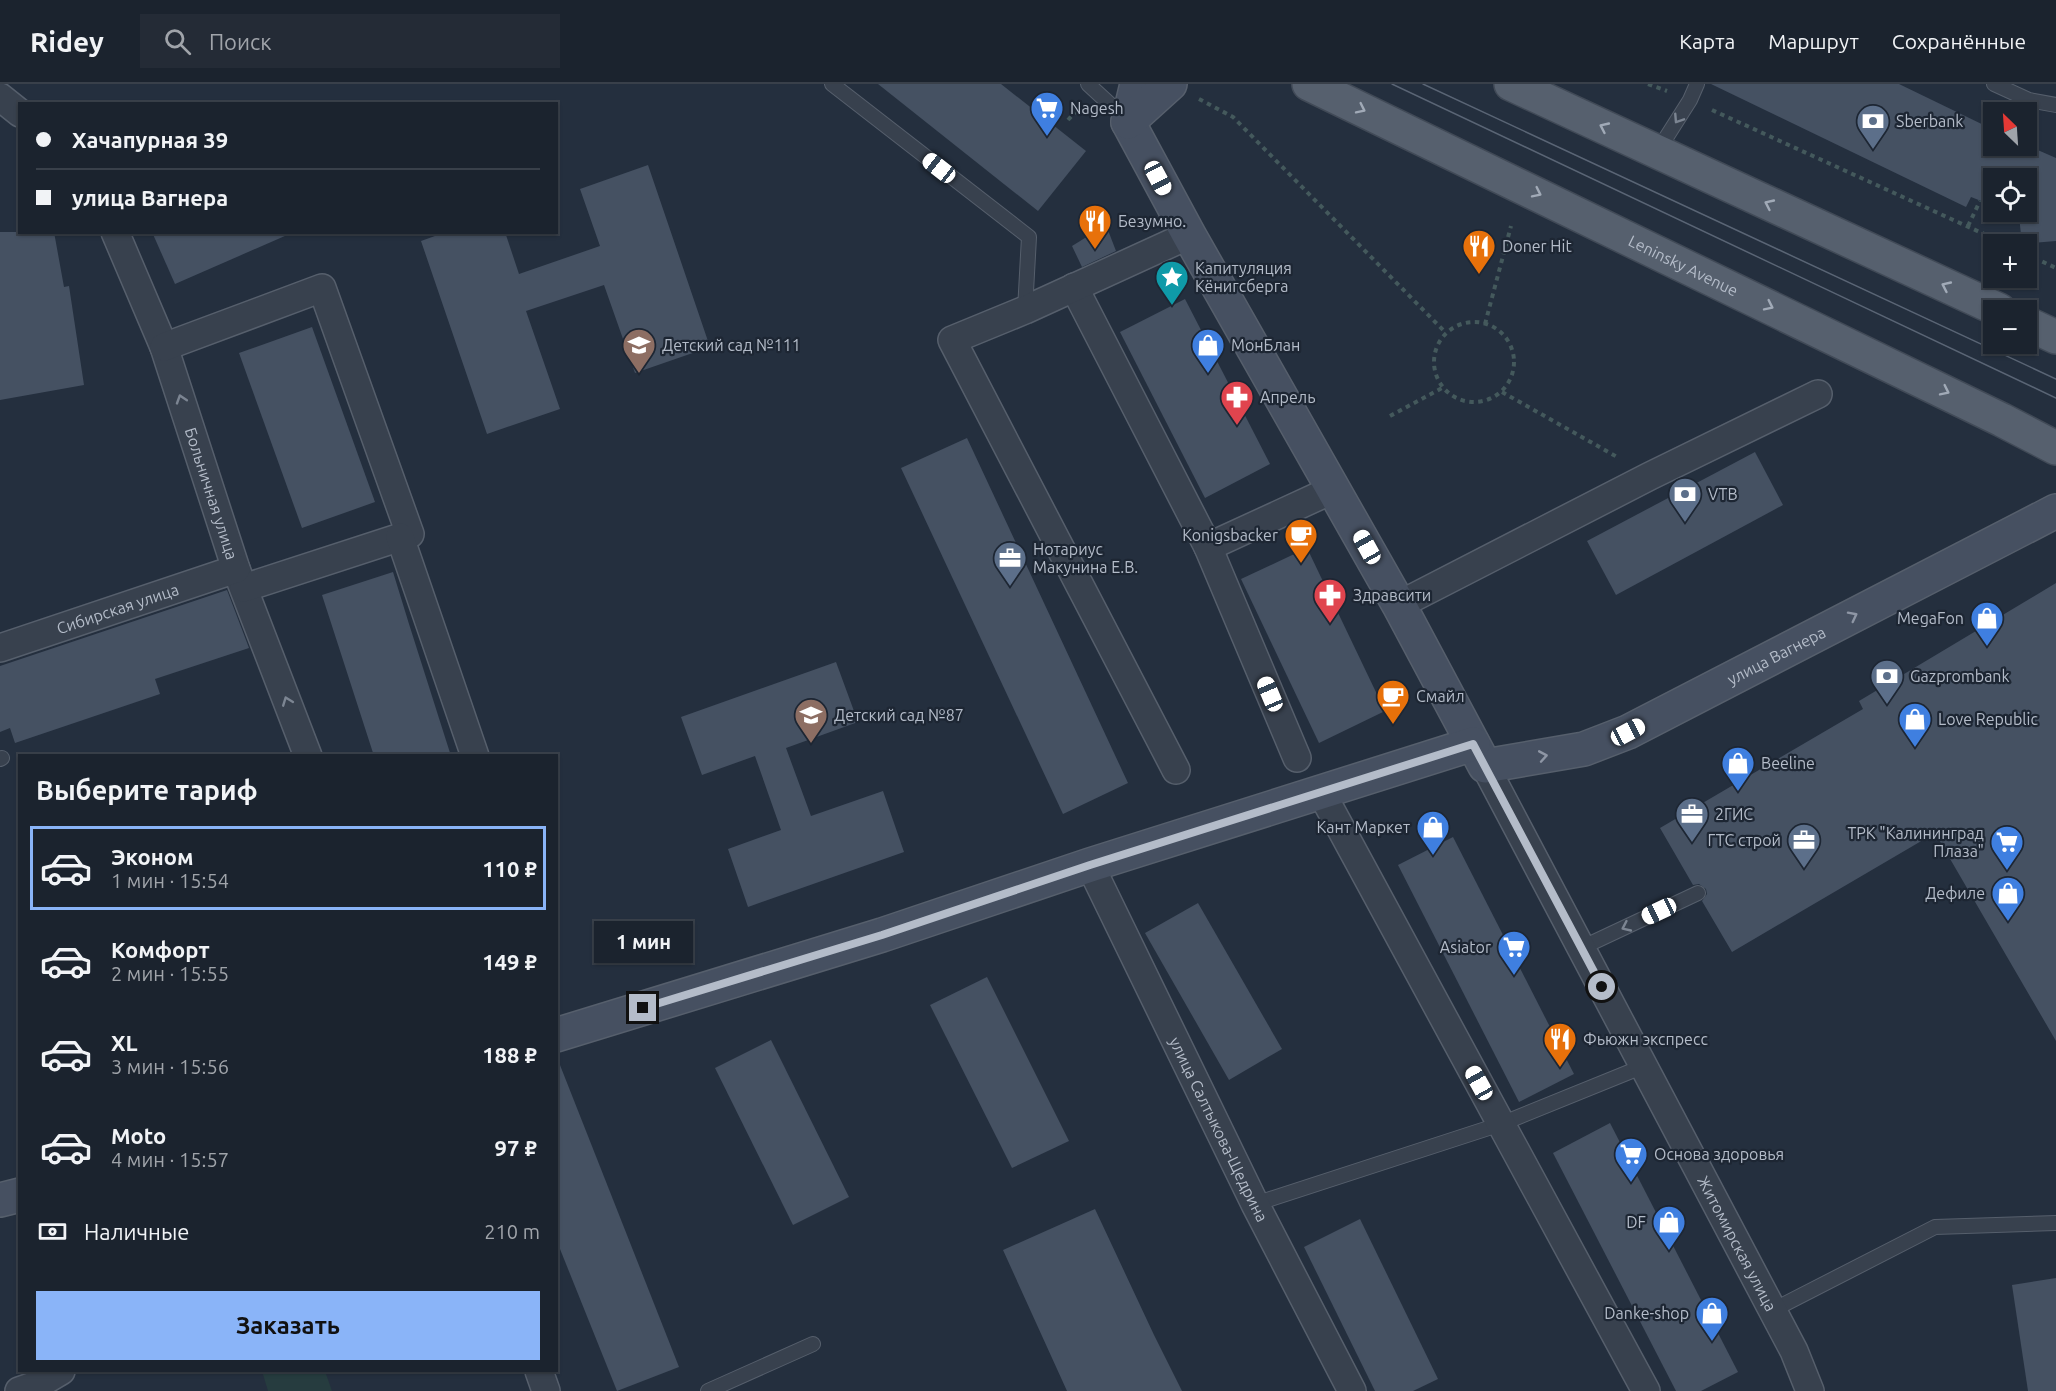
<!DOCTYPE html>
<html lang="ru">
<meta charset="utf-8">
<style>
:root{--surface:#1b232e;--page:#242b36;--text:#f1f3f6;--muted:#a0a4aa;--line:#39404a;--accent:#8ab4f8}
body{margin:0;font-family:Ubuntu,sans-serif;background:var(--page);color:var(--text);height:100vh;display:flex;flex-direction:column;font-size:22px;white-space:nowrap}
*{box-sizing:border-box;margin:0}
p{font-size:20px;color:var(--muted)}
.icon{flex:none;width:33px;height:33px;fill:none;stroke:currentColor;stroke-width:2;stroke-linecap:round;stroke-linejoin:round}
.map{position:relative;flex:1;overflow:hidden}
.drawer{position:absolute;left:18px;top:670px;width:540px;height:618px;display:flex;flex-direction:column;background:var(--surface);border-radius:0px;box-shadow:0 2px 4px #0004,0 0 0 2px var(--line)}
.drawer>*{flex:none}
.banner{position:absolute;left:18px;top:18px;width:540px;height:132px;border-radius:0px;box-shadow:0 2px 4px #0004,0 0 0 2px var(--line);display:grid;align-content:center;height:132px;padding:0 18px;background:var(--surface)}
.needle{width:39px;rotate:335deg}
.buttons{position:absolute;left:1983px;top:18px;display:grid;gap:12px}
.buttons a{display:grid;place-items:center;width:54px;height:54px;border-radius:0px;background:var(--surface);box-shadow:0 2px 4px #0004,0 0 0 2px var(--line);font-size:30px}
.end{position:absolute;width:27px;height:27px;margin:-14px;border:8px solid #b4bcc9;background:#111;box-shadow:0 0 0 3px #111}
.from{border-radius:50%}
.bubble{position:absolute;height:42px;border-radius:0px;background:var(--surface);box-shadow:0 2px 4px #0004,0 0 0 2px var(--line);font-size:20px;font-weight:700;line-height:42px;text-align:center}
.car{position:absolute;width:18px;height:36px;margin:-18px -9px;border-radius:8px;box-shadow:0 0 4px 2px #0007;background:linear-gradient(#fff 24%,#345 0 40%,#fff 0 76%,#345 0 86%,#fff 0)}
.banner b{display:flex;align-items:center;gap:21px;height:57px;font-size:22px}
.banner b+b{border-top:2px solid var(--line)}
.banner i{width:15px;height:15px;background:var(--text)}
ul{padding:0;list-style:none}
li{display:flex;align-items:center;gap:18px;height:84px;margin:0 12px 9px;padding:0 6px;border:3px solid transparent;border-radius:0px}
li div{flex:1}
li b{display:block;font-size:22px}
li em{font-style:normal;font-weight:700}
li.on{border-color:var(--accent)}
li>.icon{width:54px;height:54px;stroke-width:1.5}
h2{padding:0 18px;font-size:27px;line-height:72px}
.pay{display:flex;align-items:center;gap:15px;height:66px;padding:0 18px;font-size:22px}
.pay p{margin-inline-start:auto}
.cta{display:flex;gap:12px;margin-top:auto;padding:12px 18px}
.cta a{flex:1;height:69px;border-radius:0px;background:var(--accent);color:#111;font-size:24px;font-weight:700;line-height:69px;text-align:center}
header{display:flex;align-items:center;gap:36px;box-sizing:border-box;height:84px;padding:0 30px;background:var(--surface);border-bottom:2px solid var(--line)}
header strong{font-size:28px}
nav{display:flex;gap:33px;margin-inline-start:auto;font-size:21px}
.search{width:420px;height:54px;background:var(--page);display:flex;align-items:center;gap:15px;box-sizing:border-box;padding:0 21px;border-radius:0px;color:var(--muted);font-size:22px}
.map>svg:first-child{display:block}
.green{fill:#263c3f}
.building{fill:#455162}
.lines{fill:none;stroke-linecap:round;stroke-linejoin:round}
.lane-casing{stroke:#565f6c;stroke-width:16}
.street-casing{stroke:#565f6c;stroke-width:30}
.secondary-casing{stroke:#565f6c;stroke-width:36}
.primary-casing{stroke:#414a57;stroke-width:36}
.path{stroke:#44595c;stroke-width:4;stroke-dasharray:4.5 4.5;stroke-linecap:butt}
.lane{stroke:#38414e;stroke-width:14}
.street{stroke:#38414e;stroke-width:27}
.secondary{stroke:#465061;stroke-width:33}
.primary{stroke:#56606e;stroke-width:33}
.tram{stroke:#5a6575;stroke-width:1.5}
.oneway{stroke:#a1aab7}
.oneway2{stroke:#7c8592}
.oneway3{stroke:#8e96a5}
.route{stroke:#b4bcc9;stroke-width:8}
.labels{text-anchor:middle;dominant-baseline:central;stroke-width:4.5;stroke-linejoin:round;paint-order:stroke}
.poi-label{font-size:16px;fill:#b4bcc9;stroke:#1d2633;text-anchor:start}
.street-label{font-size:16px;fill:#b4bcc9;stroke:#1d2633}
</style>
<header>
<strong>Ridey</strong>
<div class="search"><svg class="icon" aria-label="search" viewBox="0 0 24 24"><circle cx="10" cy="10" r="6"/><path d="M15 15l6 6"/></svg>Поиск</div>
<nav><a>Карта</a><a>Маршрут</a><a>Сохранённые</a></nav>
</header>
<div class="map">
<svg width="2056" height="1307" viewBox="0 0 2056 1307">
<rect width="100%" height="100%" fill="#242f3e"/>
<path class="green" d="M262 1287H325L332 1307H268Z"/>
<g class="building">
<path d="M878 0H1001L1086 67 1038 127Z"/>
<path d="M1711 0H1899L1994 46V62L2026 61 2056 74V157L2022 160 2019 132 2007 128H2026V94H1994V122L1971 113 1966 123Z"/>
<path d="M648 81 710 263 635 289 604 201 526 227 560 325 487 350 421 157 446 148H505L519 190 600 162 580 105Z"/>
<path d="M1106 141 1116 167 1082 183 1072 162Z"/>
<path d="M0 148H54L64 203 69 202 84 301 0 316Z"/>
<path d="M152 148H294L175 200Z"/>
<path d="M1185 215 1270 380 1205 414 1120 248Z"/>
<path d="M312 243 375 418 302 444 239 269Z"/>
<path d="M967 354 1128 699 1063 730 901 384Z"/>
<path d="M1755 368 1783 421 1616 511 1587 457Z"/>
<path d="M1307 464 1385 627 1319 659 1241 495Z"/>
<path d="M393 488 409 540 451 672H374L322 511Z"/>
<path d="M2056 499V957L1935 749 1732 868 1702 817 1707 810 1706 805 1699 800 1693 801 1660 744 1863 625 1859 617Z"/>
<path d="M227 506 249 564 155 595 160 610 15 659 10 644 0 648V582Z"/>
<path d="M836 578 858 638 786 664 811 732 883 707 904 768 748 823 728 765 781 746 755 672 702 691 681 633Z"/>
<path d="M1453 753 1574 990 1519 1018 1398 781Z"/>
<path d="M1198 819 1282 965 1229 996 1145 849Z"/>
<path d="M987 893 1069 1057 1012 1084 930 921Z"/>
<path d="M771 956 849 1113 793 1141 715 984Z"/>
<path d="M556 976H558L679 1283 617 1307 556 1155Z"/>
<path d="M1610 1039 1738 1288 1701 1307H1676L1553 1069Z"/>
<path d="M1095 1125 1154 1251 1182 1307H1067L1003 1166Z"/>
<path d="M1360 1135 1438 1295 1413 1307H1375L1304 1163Z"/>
<path d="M2056 1194V1307H2028L2012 1201Z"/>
</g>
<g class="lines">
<defs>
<g id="lane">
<path d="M832 0 1029 153 1025 226"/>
<path d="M1088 0 1127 36"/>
<path d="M1994 0 2029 16 2056 21"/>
<path d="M1657 68 1690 16 1697 0"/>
<path d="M0 675 2 674"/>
<path d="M1581 864 1698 809"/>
<path d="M1255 1120 1501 1040 1644 982"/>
<path d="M1773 1226 1935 1143 2056 1139"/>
<path d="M708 1307 813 1260"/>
</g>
<g id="street">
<path d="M0 13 20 29"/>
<path id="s1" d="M115 148 164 263 236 485 308 672"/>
<path d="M1074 203 1208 463 1334 405"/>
<path d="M164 263 322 204 410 450 244 504"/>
<path d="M400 453 475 672"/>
<path d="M1208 463 1297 674"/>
<path d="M1399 521 1650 392 1818 310"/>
<path id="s2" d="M0 564 236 485"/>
<path id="s3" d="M1485 682 1794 1267 1810 1307"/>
<path d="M1176 686 952 256 1025 226 1189 151"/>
<path d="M1321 708 1646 1307"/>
<path id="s4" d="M1090 781 1255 1120 1352 1307"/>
<path d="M539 1287 546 1307"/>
<path d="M19 1307 39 1300 61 1287"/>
</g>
<g id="secondary">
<path id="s5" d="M1137 0 1128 38 1189 151 1399 521 1485 682 1584 665 1628 648 2056 427"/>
<path d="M1128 38 1170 0"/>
<path d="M556 951 882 851 1090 781 1473 660"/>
<path d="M0 1116 20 1111"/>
</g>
<g id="primary">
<path id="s6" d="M1309 0 2002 336 2056 364"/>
<path d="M1511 0 1999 226"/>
<path d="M2026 239 2056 253"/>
</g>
</defs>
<use href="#lane" class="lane-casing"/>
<use href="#street" class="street-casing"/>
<use href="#secondary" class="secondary-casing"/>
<use href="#primary" class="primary-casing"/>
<g class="path">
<path d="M1648 0 1667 7"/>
<path d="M1199 15 1233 33 1446 249"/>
<path d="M1712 26 2006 160"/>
<path d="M1068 36 1079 24"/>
<path d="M1968 142 1980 117"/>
<path d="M2026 170 2056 184"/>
<circle cx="1474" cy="278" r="40"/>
<path d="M1485 240 1511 142"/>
<path d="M1502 308 1619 374"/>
<path d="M1390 332 1442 304"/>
</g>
<use href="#lane" class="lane"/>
<use href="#street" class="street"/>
<use href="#secondary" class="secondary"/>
<use href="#primary" class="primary"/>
<g class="tram">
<path d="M1392 0 2056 314"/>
<path d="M1423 0 2056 295"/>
</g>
</g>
<defs><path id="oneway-chevron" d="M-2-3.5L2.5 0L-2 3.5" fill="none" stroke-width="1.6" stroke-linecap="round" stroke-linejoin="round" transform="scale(1.5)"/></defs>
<g class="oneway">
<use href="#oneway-chevron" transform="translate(1361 25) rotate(26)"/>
<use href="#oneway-chevron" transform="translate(1604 43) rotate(-155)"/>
<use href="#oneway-chevron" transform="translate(1537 109) rotate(26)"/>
<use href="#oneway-chevron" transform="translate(1769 120) rotate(-155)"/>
<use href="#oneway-chevron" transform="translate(1946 202) rotate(-155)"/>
<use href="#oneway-chevron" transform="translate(1769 222) rotate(26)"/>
<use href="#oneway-chevron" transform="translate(1945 307) rotate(26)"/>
</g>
<g class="oneway2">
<use href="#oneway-chevron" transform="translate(1678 35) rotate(123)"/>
<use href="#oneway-chevron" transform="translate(181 315) rotate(-108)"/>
<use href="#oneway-chevron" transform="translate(287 617) rotate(-111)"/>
<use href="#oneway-chevron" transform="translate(1626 843) rotate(155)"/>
</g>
<g class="oneway3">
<use href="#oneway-chevron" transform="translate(1853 532) rotate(-27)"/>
<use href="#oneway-chevron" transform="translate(1543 672) rotate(-10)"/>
</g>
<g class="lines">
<path class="route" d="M643 924 882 851 1090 781 1473 660 1602 903"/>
</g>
<defs>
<symbol id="supermarket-pin" viewBox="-11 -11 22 30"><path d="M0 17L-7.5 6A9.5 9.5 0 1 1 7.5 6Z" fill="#3f7fe0" stroke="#1d2633"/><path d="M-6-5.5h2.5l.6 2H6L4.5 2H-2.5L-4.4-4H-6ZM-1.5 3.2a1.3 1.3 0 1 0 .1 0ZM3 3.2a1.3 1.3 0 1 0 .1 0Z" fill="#fff"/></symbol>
<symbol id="bank-pin" viewBox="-11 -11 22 30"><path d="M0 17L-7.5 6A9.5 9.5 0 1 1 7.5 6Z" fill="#5c6f8a" stroke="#1d2633"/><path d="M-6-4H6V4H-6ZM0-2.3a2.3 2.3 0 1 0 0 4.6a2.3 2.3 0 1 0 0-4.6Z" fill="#fff"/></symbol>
<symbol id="restaurant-pin" viewBox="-11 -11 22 30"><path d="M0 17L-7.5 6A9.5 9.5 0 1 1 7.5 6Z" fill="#e8710a" stroke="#1d2633"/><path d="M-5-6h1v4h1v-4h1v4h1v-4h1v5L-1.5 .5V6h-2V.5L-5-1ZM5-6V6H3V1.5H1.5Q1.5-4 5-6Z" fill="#fff"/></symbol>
<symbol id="sight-pin" viewBox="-11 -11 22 30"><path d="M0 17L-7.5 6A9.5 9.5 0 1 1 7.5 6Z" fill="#0f9aa8" stroke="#1d2633"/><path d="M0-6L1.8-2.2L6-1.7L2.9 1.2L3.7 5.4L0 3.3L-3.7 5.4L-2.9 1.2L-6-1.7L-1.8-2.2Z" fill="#fff"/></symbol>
<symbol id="school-pin" viewBox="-11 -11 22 30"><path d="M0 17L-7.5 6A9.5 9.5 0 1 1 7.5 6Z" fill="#8d6e63" stroke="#1d2633"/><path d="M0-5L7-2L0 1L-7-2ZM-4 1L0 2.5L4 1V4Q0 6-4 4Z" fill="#fff"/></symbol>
<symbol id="shop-pin" viewBox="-11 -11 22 30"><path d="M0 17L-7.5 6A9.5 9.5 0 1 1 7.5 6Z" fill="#3f7fe0" stroke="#1d2633"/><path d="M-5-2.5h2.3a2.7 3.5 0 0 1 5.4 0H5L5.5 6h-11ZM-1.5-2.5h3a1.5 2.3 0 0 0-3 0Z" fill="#fff"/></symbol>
<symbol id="pharmacy-pin" viewBox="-11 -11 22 30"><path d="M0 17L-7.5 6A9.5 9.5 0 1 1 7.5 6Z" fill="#e0444e" stroke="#1d2633"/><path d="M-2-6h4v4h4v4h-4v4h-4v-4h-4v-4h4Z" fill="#fff"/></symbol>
<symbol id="cafe-pin" viewBox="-11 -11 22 30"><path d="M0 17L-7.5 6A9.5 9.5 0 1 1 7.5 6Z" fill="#e8710a" stroke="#1d2633"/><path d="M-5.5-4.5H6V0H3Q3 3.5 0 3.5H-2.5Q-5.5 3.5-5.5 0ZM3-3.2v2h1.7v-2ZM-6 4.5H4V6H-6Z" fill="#fff"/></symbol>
<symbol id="office-pin" viewBox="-11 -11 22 30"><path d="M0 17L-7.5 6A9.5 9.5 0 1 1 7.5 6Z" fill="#5c6f8a" stroke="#1d2633"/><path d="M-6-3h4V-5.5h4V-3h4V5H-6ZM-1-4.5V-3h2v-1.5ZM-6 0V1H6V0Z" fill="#fff"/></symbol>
</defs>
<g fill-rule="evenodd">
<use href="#supermarket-pin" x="1028" y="5" width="38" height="52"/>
<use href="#bank-pin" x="1854" y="18" width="38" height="52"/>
<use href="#restaurant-pin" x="1076" y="118" width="38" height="52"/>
<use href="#restaurant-pin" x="1460" y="143" width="38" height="52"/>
<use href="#sight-pin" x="1153" y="174" width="38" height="52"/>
<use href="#school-pin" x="620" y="242" width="38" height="52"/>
<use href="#shop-pin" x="1189" y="242" width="38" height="52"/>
<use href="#pharmacy-pin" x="1218" y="294" width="38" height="52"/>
<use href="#bank-pin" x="1666" y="391" width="38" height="52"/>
<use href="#cafe-pin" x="1282" y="432" width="38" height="52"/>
<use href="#office-pin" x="991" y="455" width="38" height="52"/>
<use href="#pharmacy-pin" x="1311" y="492" width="38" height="52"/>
<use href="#shop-pin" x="1968" y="515" width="38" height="52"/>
<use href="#bank-pin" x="1868" y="573" width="38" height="52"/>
<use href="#cafe-pin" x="1374" y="593" width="38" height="52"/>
<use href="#school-pin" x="792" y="612" width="38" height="52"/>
<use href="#shop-pin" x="1896" y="616" width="38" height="52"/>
<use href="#shop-pin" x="1719" y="660" width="38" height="52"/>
<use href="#office-pin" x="1673" y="711" width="38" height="52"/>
<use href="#shop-pin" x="1414" y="724" width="38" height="52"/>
<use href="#office-pin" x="1785" y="737" width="38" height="52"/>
<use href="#supermarket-pin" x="1988" y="739" width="38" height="52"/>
<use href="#shop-pin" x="1989" y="790" width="38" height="52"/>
<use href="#supermarket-pin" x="1495" y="844" width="38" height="52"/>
<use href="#restaurant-pin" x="1541" y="936" width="38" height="52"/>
<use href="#supermarket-pin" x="1612" y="1051" width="38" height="52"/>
<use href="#shop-pin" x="1650" y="1119" width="38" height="52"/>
<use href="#shop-pin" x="1693" y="1210" width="38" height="52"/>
</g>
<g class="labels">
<g class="poi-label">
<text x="1070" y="24">Nagesh</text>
<text x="1896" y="37">Sberbank</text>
<text x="1118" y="137">Безумно.</text>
<text x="1502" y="162">Doner Hit</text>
<text x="1195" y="184">Капитуляция<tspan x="1195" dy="18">Кёнигсберга</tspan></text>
<text x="662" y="261">Детский сад №111</text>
<text x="1231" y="261">МонБлан</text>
<text x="1260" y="313">Апрель</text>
<text x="1708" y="410">VTB</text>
<text x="1278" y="451" text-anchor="end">Konigsbacker</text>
<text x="1033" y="465">Нотариус<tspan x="1033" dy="18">Макунина Е.В.</tspan></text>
<text x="1353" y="511">Здравсити</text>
<text x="1964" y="534" text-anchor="end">MegaFon</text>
<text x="1910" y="592">Gazprombank</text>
<text x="1416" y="612">Смайл</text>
<text x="834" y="631">Детский сад №87</text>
<text x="1938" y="635">Love Republic</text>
<text x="1761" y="679">Beeline</text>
<text x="1715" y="730">2ГИС</text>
<text x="1410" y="743" text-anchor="end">Кант Маркет</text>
<text x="1984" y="749" text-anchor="end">ТРК "Калининград<tspan x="1984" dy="18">Плаза"</tspan></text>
<text x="1781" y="756" text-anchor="end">ГТС строй</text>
<text x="1985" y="809" text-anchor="end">Дефиле</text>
<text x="1491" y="863" text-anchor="end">Asiator</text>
<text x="1583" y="955">Фьюжн экспресс</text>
<text x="1654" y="1070">Основа здоровья</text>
<text x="1646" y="1138" text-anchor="end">DF</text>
<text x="1689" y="1229" text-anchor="end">Danke-shop</text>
</g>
<g class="street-label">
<text stroke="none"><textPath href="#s6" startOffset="416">Leninsky Avenue</textPath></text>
<text stroke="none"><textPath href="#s1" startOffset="279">Больничная улица</textPath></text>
<text stroke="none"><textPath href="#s2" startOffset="124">Сибирская улица</textPath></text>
<text stroke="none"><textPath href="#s5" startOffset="1090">улица Вагнера</textPath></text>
<text stroke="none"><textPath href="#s4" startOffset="294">улица Салтыкова-Щедрина</textPath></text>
<text stroke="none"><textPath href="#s3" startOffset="540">Житомирская улица</textPath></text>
</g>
</g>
</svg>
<div class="buttons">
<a><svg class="needle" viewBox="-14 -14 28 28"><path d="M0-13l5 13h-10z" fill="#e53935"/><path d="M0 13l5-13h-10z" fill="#a0a4aa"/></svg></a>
<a><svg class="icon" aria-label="locate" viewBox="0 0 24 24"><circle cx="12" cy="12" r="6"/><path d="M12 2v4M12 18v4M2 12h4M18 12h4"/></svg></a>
<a>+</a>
<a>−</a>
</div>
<i class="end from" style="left:1602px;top:903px"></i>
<i class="end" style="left:643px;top:924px"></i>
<div class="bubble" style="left:594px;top:837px;width:99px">1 мин</div>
<i class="car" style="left:939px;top:84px;rotate:308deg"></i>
<i class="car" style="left:1158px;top:94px;rotate:152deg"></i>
<i class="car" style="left:1367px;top:463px;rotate:331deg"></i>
<i class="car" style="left:1270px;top:610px;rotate:337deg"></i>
<i class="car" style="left:1628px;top:648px;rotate:62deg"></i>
<i class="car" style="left:1659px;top:827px;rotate:245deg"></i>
<i class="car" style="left:1479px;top:999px;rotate:331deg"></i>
<div class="banner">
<b><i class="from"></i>Хачапурная 39</b>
<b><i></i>улица Вагнера</b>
</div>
<section class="drawer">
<h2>Выберите тариф</h2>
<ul>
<li class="on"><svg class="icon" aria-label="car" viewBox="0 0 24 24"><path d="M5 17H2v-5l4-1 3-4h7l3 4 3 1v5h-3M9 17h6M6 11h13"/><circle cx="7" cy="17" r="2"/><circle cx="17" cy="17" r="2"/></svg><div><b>Эконом</b><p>1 мин · 15:54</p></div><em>110 ₽</em></li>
<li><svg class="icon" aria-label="car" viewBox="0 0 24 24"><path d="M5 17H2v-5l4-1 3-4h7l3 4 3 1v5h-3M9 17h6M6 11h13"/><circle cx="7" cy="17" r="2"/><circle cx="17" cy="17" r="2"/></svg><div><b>Комфорт</b><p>2 мин · 15:55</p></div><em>149 ₽</em></li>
<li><svg class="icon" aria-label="car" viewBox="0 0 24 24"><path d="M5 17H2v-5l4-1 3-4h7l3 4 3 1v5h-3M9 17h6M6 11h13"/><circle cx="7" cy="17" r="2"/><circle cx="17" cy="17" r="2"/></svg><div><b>XL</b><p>3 мин · 15:56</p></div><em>188 ₽</em></li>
<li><svg class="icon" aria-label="car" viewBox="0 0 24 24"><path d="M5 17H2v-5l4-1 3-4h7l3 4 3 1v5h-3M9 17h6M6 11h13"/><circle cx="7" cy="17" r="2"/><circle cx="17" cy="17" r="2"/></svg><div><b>Moto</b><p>4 мин · 15:57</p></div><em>97 ₽</em></li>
</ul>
<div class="pay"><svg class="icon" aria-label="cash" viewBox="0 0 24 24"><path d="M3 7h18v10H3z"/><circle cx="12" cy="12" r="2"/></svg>Наличные<p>210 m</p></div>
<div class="cta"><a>Заказать</a></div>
</section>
</div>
